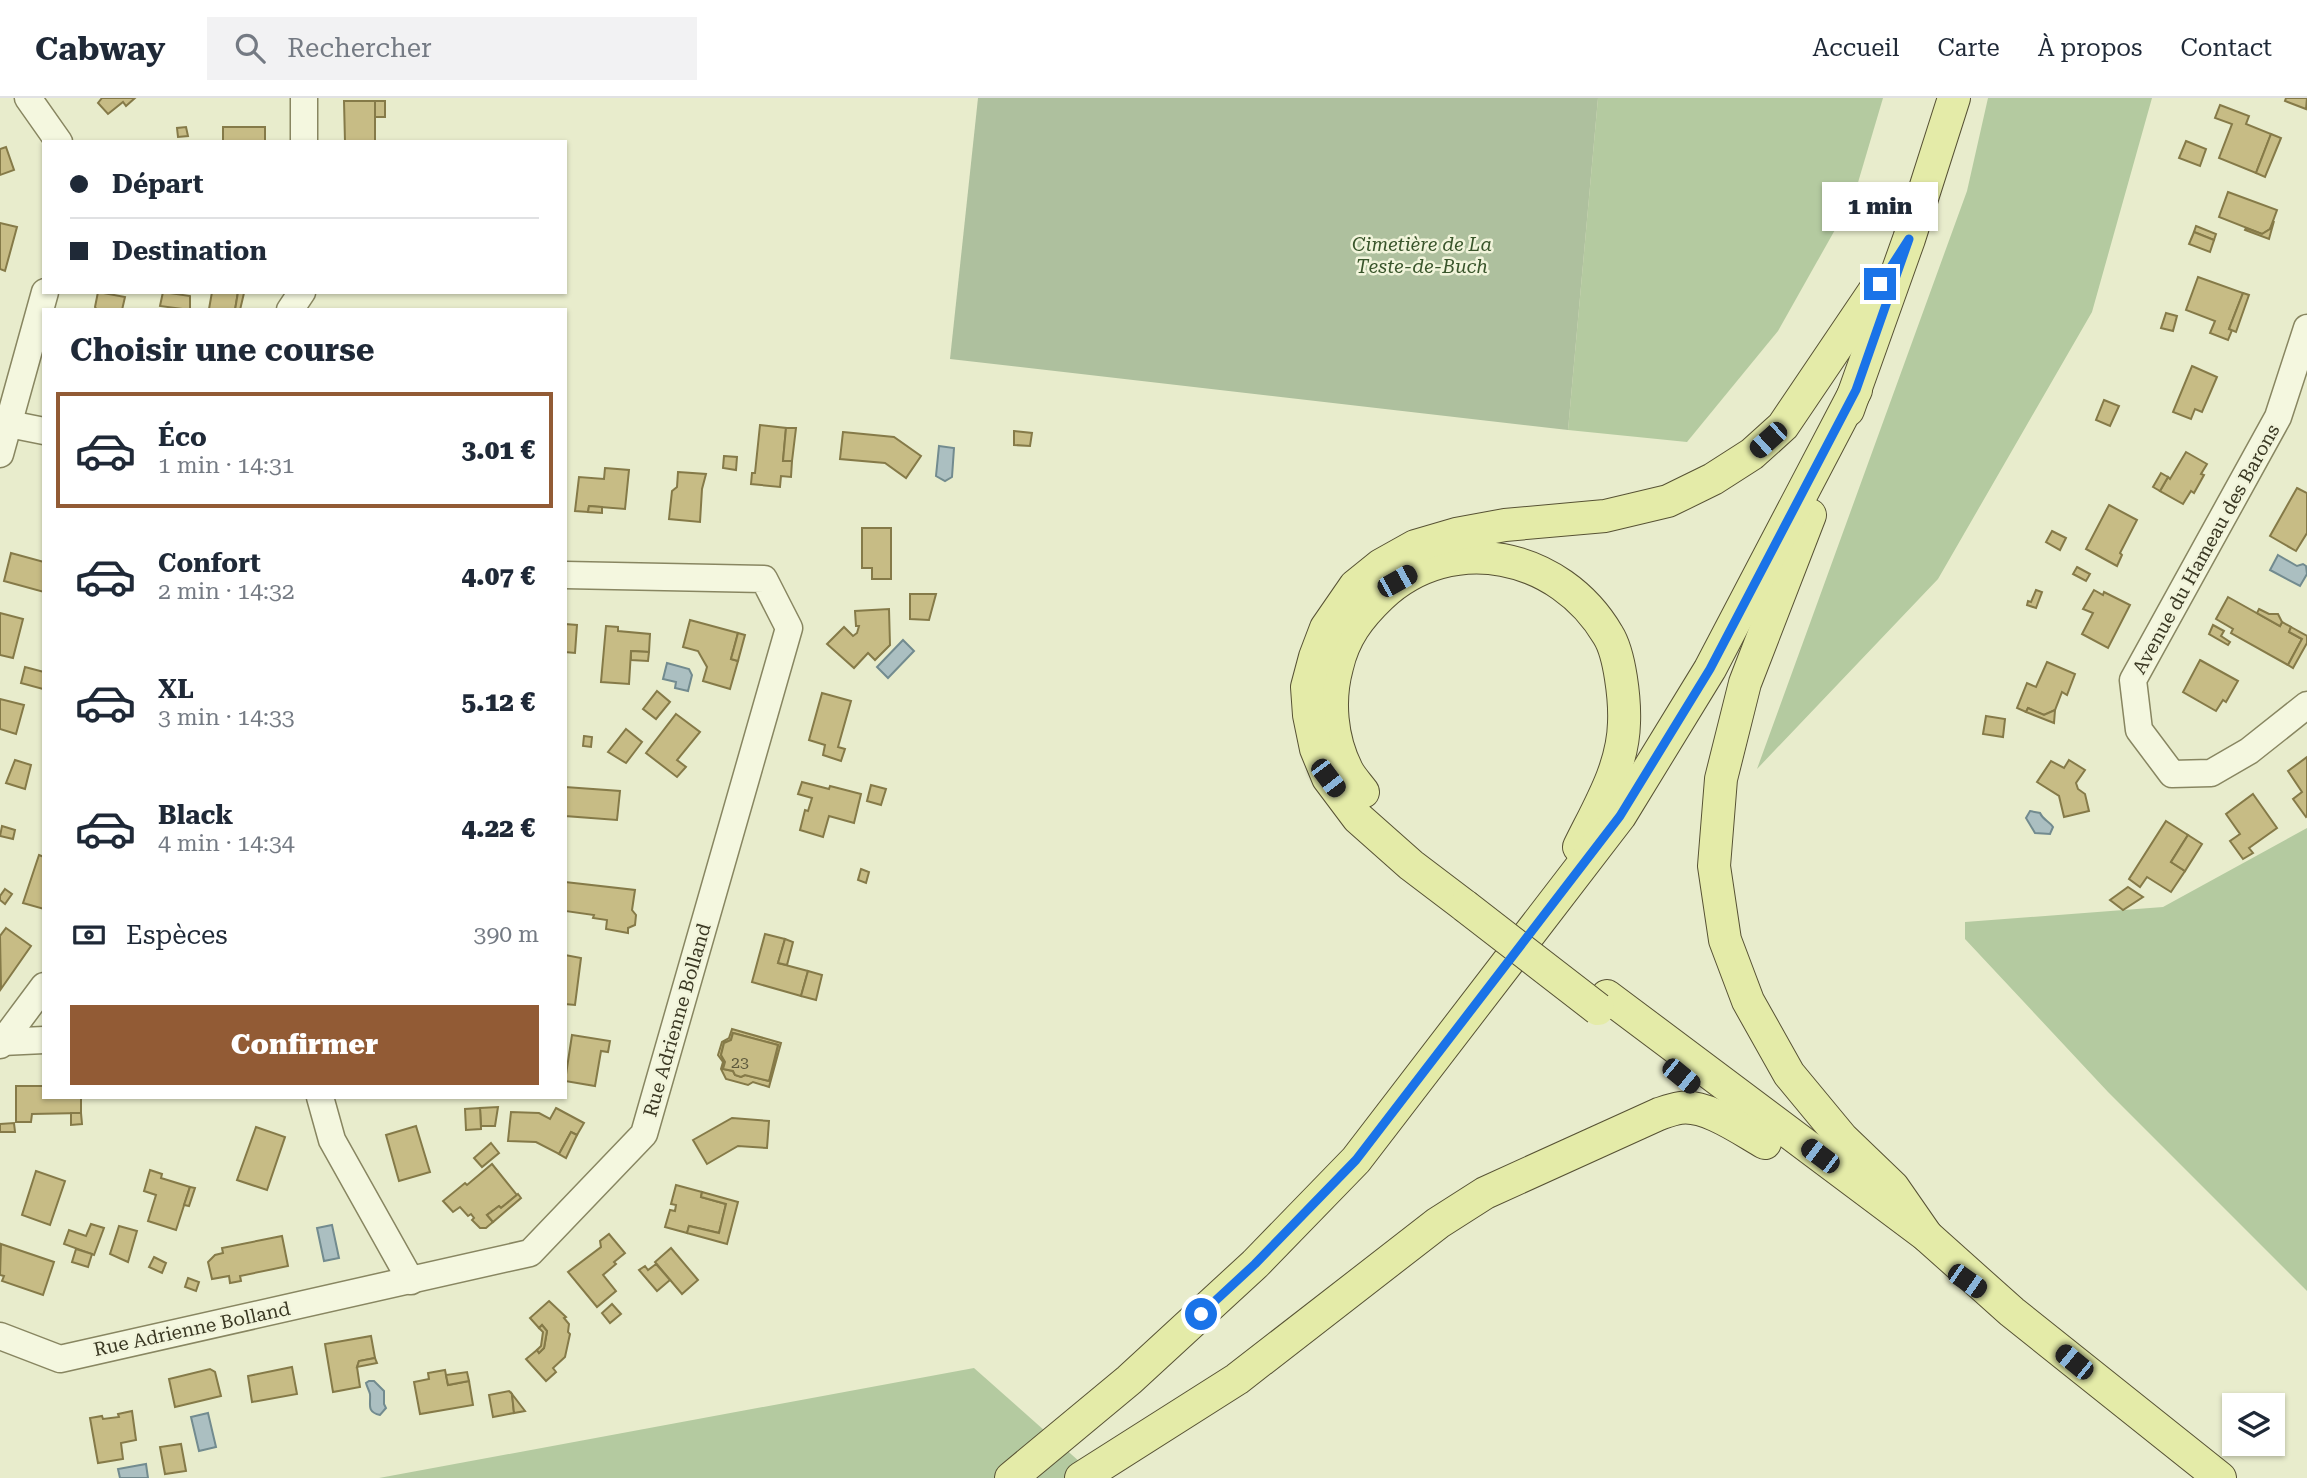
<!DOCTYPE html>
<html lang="fr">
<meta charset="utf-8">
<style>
:root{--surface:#fff;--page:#f2f2f3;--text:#1f2937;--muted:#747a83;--line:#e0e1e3;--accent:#925b35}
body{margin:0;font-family:"Roboto Serif",serif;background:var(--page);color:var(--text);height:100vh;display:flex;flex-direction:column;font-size:26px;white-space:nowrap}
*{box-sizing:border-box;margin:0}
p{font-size:23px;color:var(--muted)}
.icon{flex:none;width:38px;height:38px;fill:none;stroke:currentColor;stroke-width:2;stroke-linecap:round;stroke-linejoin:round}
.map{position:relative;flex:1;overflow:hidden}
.details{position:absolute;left:42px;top:210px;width:525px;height:791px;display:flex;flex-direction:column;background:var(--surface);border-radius:0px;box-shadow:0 2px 5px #0004}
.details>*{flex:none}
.hud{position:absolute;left:42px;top:42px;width:525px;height:154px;border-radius:0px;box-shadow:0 2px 5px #0004;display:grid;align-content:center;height:154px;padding:0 28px;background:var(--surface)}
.tools{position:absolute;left:2222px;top:1295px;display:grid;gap:14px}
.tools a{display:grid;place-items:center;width:63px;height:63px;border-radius:0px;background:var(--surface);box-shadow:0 2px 5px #0004;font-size:35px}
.end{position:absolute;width:32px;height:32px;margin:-16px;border:9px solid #1a73e8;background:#fff;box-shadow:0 0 0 4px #fff}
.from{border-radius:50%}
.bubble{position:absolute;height:49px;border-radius:0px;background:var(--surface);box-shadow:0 2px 5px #0004;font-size:23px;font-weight:800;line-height:49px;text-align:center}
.car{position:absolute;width:21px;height:42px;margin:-21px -10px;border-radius:9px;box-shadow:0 0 5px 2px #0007;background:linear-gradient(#222 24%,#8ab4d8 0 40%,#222 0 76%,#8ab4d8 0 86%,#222 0)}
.hud b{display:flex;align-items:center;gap:24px;height:66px;font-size:26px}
.hud b+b{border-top:2px solid var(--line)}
.hud i{width:18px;height:18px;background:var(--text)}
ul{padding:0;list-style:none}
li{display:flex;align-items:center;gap:21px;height:116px;margin:0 14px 10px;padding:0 14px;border:4px solid transparent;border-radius:0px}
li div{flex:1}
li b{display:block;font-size:26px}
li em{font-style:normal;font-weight:800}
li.on{border-color:var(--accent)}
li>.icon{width:63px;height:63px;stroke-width:1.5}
h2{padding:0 28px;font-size:32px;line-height:84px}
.pay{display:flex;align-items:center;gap:18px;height:77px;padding:0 28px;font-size:26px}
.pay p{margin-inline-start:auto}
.cta{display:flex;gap:14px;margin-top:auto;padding:14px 28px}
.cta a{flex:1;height:80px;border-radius:0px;background:var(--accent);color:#fff;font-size:28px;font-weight:800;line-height:80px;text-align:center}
header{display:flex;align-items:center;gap:42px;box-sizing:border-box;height:98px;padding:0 35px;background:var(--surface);border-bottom:2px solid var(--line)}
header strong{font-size:33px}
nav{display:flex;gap:38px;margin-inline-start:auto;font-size:24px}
.search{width:490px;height:63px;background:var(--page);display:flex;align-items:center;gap:18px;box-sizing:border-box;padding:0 24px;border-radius:0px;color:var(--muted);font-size:26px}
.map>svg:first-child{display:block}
.green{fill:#b4caa0}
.cemetery{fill:#aec09e}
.water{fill:#abbfc1;stroke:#728b8f;stroke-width:2}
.building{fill:#c7bc85;stroke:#857a48;stroke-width:2;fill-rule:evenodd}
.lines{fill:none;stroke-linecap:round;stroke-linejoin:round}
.minor-casing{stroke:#888661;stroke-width:29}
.major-casing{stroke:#575234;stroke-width:34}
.minor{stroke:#f4f7df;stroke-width:26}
.major{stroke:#e4eba8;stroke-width:32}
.major-bridge-casing{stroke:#575234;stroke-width:34;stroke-linecap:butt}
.major-bridge{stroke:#e4eba8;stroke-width:32}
.route{stroke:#1a73e8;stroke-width:9}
.labels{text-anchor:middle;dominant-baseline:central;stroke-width:5;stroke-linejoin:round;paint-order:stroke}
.number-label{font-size:16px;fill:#5d593c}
.park-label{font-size:19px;font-style:italic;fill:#39552b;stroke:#f1f4db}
.street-label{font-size:19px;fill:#3a3823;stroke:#f1f4db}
</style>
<header>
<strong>Cabway</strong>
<div class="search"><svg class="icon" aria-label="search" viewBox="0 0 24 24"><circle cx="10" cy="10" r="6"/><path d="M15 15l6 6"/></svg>Rechercher</div>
<nav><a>Accueil</a><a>Carte</a><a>À propos</a><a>Contact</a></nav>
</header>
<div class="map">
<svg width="2307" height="1380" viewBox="0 0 2307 1380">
<rect width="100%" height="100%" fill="#e8eccc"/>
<g class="green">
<path d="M1598 0H1883L1854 98 1778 233 1687 344 1568 332Z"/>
<path d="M1988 0H2152L2092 214 1938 481 1757 671 1967 93Z"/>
<path d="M2307 730V1193L2108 994 1965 841V824L2163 809Z"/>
<path d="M974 1270 1098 1380H379Z"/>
</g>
<path class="cemetery" d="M978 0H1598L1568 332 950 261Z"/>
<g class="water">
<path d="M939 348 954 350 952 379 945 383 936 378Z"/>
<path d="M2278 457 2297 468 2303 466 2306 468 2307 476 2300 488 2270 472Z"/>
<path d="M903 542 914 553 888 580 877 569Z"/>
<path d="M667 565 689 571 692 577 688 593 675 590 676 584 663 581Z"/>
<path d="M2030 713 2040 715C2043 722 2049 723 2053 729L2050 736 2035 735 2026 720Z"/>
<path d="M332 1127 339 1160 324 1163 317 1130Z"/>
<path d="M369 1283H374L384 1293V1306L386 1310 380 1317C366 1314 371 1306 370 1296 369 1292 367 1289 366 1285Z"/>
<path d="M208 1315 216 1349 199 1353 191 1319Z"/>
<path d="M146 1366 148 1380H120L118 1371Z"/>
</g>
<g class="building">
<path d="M102 0H135L126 8 123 4 108 16 98 5Z"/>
<path d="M2286 0H2307L2306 11 2285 3Z"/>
<path d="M344 3H375V44H345Z"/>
<rect x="375" y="3" width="10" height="16"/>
<path d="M2220 7 2249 18 2246 26 2271 36 2256 75 2219 60 2232 26 2215 20Z"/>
<path d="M186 29 188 38 178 39 177 30Z"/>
<rect x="223" y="29" width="42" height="15"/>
<path d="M2271 36 2281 40 2265 79 2256 75Z"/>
<path d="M2186 43 2206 51 2200 68 2179 60Z"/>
<path d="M6 49 14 72 0 77V51Z"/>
<path d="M2228 94 2277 112 2270 131 2262 136 2219 119Z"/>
<path d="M2274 123 2269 141 2245 132 2246 130 2262 136 2270 131Z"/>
<path d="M0 125 17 129 5 173 0 171Z"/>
<path d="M2196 128 2216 136 2214 142 2194 134Z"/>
<path d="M2194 134 2214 142 2210 154 2189 146Z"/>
<path d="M2198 179 2243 195 2229 231 2232 232 2228 242 2210 235 2215 223 2186 212Z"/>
<path d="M98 194 125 199 122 212H97L95 209Z"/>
<path d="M163 194 190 198V212L160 208Z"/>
<path d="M212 194H238L235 212 209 211Z"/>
<path d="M238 194 244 195 240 212H235Z"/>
<path d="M2243 195 2249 197 2236 234 2229 231Z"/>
<path d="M2166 215 2177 218 2173 233 2161 230Z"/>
<path d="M2192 268 2217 279 2202 314 2195 311 2191 321 2173 314Z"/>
<path d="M2104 302 2119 308 2110 328 2096 322Z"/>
<path d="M760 327 786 330 783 363H792L791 379 781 378 780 389 751 386 752 375H755Z"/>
<path d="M786 330H796L792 363H783Z"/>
<path d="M1014 333 1032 335 1030 348 1014 347Z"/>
<path d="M843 334 894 339 921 358 906 380 885 365 840 361Z"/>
<path d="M2186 354 2207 366 2201 376 2204 377 2194 395 2191 393 2183 406 2160 393 2168 379 2170 381Z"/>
<path d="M724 358 737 359 736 372 723 370Z"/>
<path d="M605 370 629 372 625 411 589 408 588 414 575 413 579 379 604 381Z"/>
<path d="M678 374 706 376 702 391 700 424 669 421 672 393 677 389Z"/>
<path d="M2161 375 2168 379 2160 393 2153 389Z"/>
<path d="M2297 390 2307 395V435L2296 453 2270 438Z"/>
<path d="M2109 407 2137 422 2120 455 2122 457 2117 468 2086 451Z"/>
<path d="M589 408 602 409V415L588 414Z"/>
<path d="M862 430H891V481H872V470H862Z"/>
<path d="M2052 433 2066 440 2060 452 2046 444Z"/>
<path d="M11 455 44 464V494L4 483Z"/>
<path d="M2077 469 2090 476 2086 483 2073 476Z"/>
<path d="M2036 492 2042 494 2036 510 2027 507 2028 503 2031 504Z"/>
<path d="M2094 492 2103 497 2104 494 2130 507 2108 550 2082 536 2093 515 2083 511Z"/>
<path d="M910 496H936L929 522 910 521Z"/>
<path d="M2228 499 2280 528 2282 524 2291 529 2289 534 2302 541 2288 567 2231 535 2233 531 2216 521Z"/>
<path d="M889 511 890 547 875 562 868 555 854 570 827 546 844 529 853 538 857 535 859 528H856L855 513Z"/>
<path d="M2259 511 2269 516H2278L2282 524 2280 528 2257 515Z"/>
<path d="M0 515 23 521 13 560 0 557Z"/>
<path d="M690 522 738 535 731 561 738 563 730 591 703 583 707 569 698 553 683 549Z"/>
<path d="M565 526 577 527 575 555 565 554Z"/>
<path d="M2213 527 2224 533 2221 538 2230 544 2228 547 2209 536Z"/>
<path d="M606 528 618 529V533L650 536 649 554 631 553 629 586 601 584Z"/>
<path d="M2291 529 2307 538V545L2293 570 2288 567 2302 541 2289 534Z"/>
<path d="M738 535 745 537 738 563 731 561Z"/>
<path d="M631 553 649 554 648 563 631 562Z"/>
<path d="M2200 562 2238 583 2226 604 2223 602 2216 613 2183 594Z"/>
<path d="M2047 564 2075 576 2067 597 2062 594 2055 612 2044 617 2028 610 2026 614 2017 610 2027 585 2036 589Z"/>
<path d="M25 569 44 574 43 591 21 585Z"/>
<path d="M657 593 670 604 656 621 643 611Z"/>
<path d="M822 595 851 603 838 649 845 651 841 663 823 657 825 647 809 642Z"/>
<path d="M0 601 24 607 16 636 0 631Z"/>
<path d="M2028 610 2044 617 2055 612 2054 625 2026 614Z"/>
<path d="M676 616 700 634 677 662 686 669 677 679 646 655Z"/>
<path d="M1986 618 2005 621 2003 639 1983 636Z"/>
<path d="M626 631 642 644 626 665 608 654Z"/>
<path d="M584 638 592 639 591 649 583 648Z"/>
<path d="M2307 659V718L2306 719 2293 701 2302 694 2288 673Z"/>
<path d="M15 662 31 667 25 691 6 685Z"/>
<path d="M2069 662 2085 672 2076 685 2078 691 2085 696 2089 713 2064 719 2059 698 2037 684 2051 663 2064 670Z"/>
<path d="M802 684 829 691 830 688 861 696 854 725 829 718 823 739 800 732 805 712 808 713 812 700 798 696Z"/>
<path d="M871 687 886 691 881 707 867 703Z"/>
<path d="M565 689 620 693 617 722 565 718Z"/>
<path d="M2253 696 2277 730 2249 750 2253 755 2243 761 2230 743 2240 736 2226 716Z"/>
<path d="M2166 723 2188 737 2171 764 2185 773 2171 794 2147 779 2140 789 2129 781Z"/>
<path d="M2 728 15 732 13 741 0 738Z"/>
<path d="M2188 737 2202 746 2185 773 2171 764Z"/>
<path d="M39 757 44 759V811L23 805Z"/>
<path d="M861 771 869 774 866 785 858 782Z"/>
<path d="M565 784 635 792 632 812 636 817 635 827 628 830V835L606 831 607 822 593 820 594 817 565 813Z"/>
<path d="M2128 789 2143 799 2123 812 2110 802Z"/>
<path d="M5 791 12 796 5 806 0 802V798Z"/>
<path d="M6 830 31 848 1 891 0 838Z"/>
<path d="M765 836 785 841 778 865 808 873 801 898 752 884Z"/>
<path d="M785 841 793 844 787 867 778 865Z"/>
<path d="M565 857 581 860 575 907 565 906Z"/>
<path d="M808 873 822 877 816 902 801 898Z"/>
<path d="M732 931 781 945 769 989 753 984 748 987 726 981 721 971 723 964 718 957 722 944 729 940ZM733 935 778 947 769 983 745 977 741 979 735 977 733 973 723 971 725 964 721 957 724 945 731 942Z"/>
<path d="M733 935 778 947 769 983 745 977 741 979 735 977 733 973 723 971 725 964 721 957 724 945 731 942Z"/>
<path d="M572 937 610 943 608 954 601 953 595 988 565 983Z"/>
<path d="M16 988H44V999H81V1015L32 1016 31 1024H16Z"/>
<path d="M498 1009 495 1028H481L480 1010Z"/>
<path d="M480 1010 481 1031 466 1032 465 1011Z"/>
<path d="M556 1010 584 1025 577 1037 571 1034 559 1056 536 1044 508 1043 511 1014 539 1015 550 1021Z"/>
<path d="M71 1015H81L82 1026 71 1027Z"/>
<path d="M732 1020 769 1023 767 1050 738 1048 707 1066 693 1042Z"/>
<path d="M14 1025 15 1034H0V1026Z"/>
<path d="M416 1028 430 1074 399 1083 386 1037Z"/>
<path d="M256 1029 285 1039 267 1092 237 1082Z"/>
<path d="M571 1034 577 1037 566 1060 559 1056Z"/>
<path d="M491 1045 499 1055 482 1069 474 1060Z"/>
<path d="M492 1066 517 1097 501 1110 499 1108 487 1117 493 1124 486 1130H480L472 1122 474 1120 471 1116 468 1118 460 1109 453 1114 443 1103 465 1085 467 1087Z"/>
<path d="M150 1072 162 1076 161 1080 190 1089 176 1132 148 1123 156 1097 144 1093Z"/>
<path d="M36 1073 65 1083 50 1127 22 1117Z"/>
<path d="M676 1087 702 1094 701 1099 726 1106 719 1135 689 1128 687 1135 665 1129 670 1112 675 1113 676 1107 671 1106Z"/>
<path d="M190 1089 195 1090 189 1108 184 1107Z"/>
<path d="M702 1094 738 1104 727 1146 687 1135 689 1128 719 1135 726 1106 701 1099Z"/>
<path d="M518 1096 521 1100 493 1124 487 1117 499 1108 501 1110Z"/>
<path d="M91 1126 104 1130 94 1157 64 1146 69 1132 86 1138Z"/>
<path d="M119 1128 137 1133 128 1164 110 1156Z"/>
<path d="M609 1136 625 1155 614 1164 616 1166 603 1177 616 1193 597 1209 568 1174 601 1149 600 1143Z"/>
<path d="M282 1138 288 1168 240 1178 241 1183 230 1185 229 1178 212 1181 208 1164 215 1157 223 1155 222 1150Z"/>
<path d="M1 1146 54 1164 43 1197 2 1183 4 1178 0 1177Z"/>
<path d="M671 1150 698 1182 682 1196 655 1164Z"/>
<path d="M76 1151 92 1156 88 1169 72 1164Z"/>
<path d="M154 1159 166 1165 162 1175 149 1169Z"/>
<path d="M656 1166 670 1182 657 1193 639 1172 645 1168 648 1172Z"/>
<path d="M188 1180 199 1184 196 1193 185 1189Z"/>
<path d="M549 1203 566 1219 564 1220 569 1226 568 1234 570 1236 565 1259 553 1270 556 1274 546 1283 526 1261 537 1252 539 1255 544 1250 547 1233 542 1227 539 1230 530 1220Z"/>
<path d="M612 1206 621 1216 610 1225 602 1215Z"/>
<path d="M542 1227 547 1233 544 1250 539 1255 537 1252 541 1248 543 1234 539 1230Z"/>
<path d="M371 1238 375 1260 359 1263 357 1269 360 1289 333 1294 325 1246Z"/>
<path d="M375 1260 377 1265 357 1269 359 1263Z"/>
<path d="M292 1269 297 1296 252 1304 248 1278Z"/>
<path d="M210 1271 215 1274 221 1298 175 1309 169 1281Z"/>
<path d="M445 1272 448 1287 469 1283 473 1307 420 1316 414 1284 429 1281 428 1275Z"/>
<path d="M467 1274 469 1283 448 1287 446 1277Z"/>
<path d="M509 1293 512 1296 514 1315 493 1319 489 1297Z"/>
<path d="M512 1296 525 1313 514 1315Z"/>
<path d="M132 1313 136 1342 121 1345 123 1361 98 1365 90 1320 102 1318 103 1321 119 1319 118 1316Z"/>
<path d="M181 1346 186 1373 165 1376 160 1349Z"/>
</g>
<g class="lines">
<defs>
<g id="minor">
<path d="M28 0 59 44"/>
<path d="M304 0V44"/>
<path d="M290 212 302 194"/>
<path d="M2307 230 2278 319 2133 582 2139 632 2172 676 2211 675 2249 653 2307 607"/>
<path d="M9 326 44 333"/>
<path d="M0 356 45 194"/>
<path d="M2 944 44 942"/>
<path d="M0 947 44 888"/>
<path d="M320 999 332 1042 411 1183"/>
<path d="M0 1238 60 1261 530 1155 644 1036 789 530 764 481 565 477"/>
</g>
<g id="major">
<path d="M1848 312 1909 141 1954 0"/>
<path d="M1810 417 1745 585 1721 681 1714 768 1725 842 1748 903 1789 976 1842 1040 1893 1089 1927 1138"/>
<path d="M1363 694C1358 687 1351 680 1347 672 1331 640 1328 602 1337 569 1344 539 1359 519 1381 498 1451 432 1560 455 1608 537 1620 556 1625 602 1624 625 1623 670 1598 710 1579 749"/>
<path d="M1465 808 1411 767 1358 720 1328 680 1316 651 1309 617 1307 589 1315 559 1326 530 1355 488 1381 467 1415 448 1456 436 1505 427 1605 418 1668 403 1713 381 1752 356 1783 328 1881 183"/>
<path d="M1607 898 1927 1138 2012 1214 2220 1380"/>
<path d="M1011 1380 1129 1282 1255 1166 1356 1062 1620 718 1710 571 1856 292"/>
<path d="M1081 1380 1237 1281 1438 1125 1485 1095 1659 1016C1665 1014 1673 1011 1680 1010 1706 1006 1742 1032 1765 1045"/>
</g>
</defs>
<use href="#minor" class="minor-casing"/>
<use href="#major" class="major-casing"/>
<use href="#minor" class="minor"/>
<use href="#major" class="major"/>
<defs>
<path id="major-bridge" d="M1465 808 1598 911"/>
</defs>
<use href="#major-bridge" class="major-bridge-casing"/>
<use href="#major-bridge" class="major-bridge"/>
</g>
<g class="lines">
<path class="route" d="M1201 1216 1255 1166 1356 1062 1620 718 1710 571 1856 292 1909 141 1880 186"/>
</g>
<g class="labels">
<g class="number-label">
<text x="740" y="964">23</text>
</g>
<g class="park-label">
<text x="1422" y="146">Cimetière de La<tspan x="1422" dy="22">Teste-de-Buch</tspan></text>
</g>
<g class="street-label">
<text transform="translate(2206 451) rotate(-61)">Avenue du Hameau des Barons</text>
<text transform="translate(677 922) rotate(-74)">Rue Adrienne Bolland</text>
<text transform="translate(192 1231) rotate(-12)">Rue Adrienne Bolland</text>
</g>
</g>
</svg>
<div class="tools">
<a><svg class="icon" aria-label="layers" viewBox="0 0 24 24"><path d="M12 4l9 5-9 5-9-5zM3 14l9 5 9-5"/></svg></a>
</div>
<i class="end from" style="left:1201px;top:1216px"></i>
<i class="end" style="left:1880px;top:186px"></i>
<div class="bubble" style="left:1822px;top:84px;width:116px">1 min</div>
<i class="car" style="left:1768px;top:342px;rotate:228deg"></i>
<i class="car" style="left:1397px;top:483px;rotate:61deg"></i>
<i class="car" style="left:1328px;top:680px;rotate:143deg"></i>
<i class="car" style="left:1681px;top:978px;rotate:129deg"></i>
<i class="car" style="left:1820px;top:1058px;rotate:307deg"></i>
<i class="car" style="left:1967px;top:1183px;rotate:125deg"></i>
<i class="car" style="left:2074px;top:1264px;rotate:309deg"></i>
<div class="hud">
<b><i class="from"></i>Départ</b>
<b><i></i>Destination</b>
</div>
<section class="details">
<h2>Choisir une course</h2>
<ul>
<li class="on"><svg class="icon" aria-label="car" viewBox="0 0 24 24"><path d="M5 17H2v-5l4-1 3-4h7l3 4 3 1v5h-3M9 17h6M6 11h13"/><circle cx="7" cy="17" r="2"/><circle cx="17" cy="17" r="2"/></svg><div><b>Éco</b><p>1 min · 14:31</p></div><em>3.01 €</em></li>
<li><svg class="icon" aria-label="car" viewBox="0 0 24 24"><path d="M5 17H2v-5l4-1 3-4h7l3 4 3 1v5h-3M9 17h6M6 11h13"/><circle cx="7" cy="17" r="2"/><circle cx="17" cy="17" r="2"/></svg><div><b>Confort</b><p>2 min · 14:32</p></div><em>4.07 €</em></li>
<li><svg class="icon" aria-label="car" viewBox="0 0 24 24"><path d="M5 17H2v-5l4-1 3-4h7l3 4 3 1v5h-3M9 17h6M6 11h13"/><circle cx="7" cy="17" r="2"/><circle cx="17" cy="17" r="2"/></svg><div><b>XL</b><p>3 min · 14:33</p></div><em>5.12 €</em></li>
<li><svg class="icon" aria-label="car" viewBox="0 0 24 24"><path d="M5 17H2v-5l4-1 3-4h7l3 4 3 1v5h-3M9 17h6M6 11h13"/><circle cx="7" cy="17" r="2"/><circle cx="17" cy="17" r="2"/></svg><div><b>Black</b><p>4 min · 14:34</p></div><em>4.22 €</em></li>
</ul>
<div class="pay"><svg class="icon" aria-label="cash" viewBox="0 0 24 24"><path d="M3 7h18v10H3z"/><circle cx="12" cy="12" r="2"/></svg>Espèces<p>390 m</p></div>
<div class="cta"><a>Confirmer</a></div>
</section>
</div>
